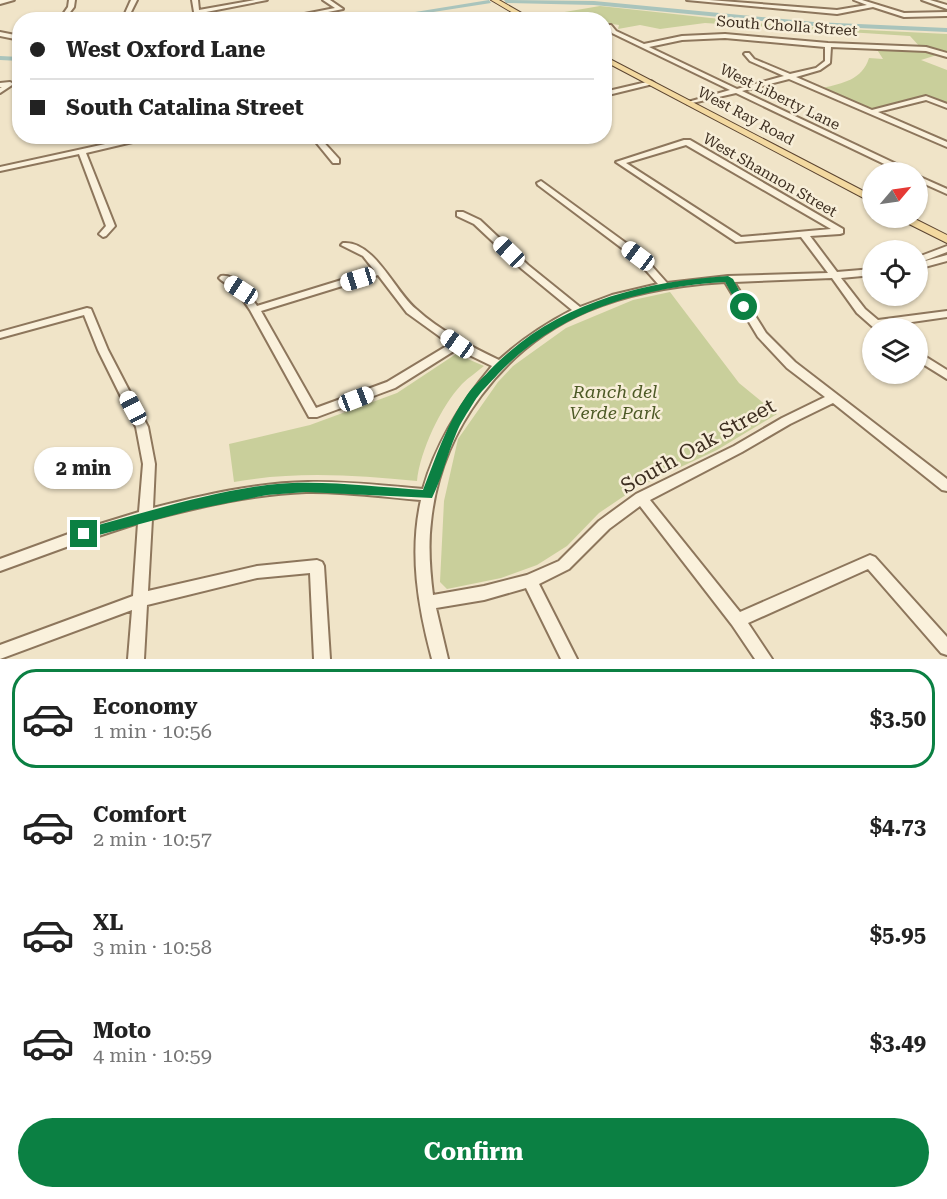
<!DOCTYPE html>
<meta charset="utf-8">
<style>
:root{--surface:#fff;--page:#f6f6f6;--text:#222;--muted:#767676;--line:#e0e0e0;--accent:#0b8043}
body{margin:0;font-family:"Roboto Serif",serif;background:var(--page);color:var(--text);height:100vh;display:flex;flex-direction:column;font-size:22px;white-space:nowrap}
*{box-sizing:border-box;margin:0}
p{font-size:20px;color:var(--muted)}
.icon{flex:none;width:33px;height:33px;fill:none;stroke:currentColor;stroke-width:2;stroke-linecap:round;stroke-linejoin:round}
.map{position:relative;height:659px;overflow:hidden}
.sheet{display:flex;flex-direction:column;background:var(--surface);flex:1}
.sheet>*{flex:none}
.hud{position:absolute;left:12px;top:12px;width:600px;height:132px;border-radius:24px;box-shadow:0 2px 4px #0004;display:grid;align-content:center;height:132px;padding:0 18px;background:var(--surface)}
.needle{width:39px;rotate:61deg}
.fabs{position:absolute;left:862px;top:162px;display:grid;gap:12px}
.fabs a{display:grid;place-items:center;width:66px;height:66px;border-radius:50%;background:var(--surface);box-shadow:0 2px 4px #0004;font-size:30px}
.end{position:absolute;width:27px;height:27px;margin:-14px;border:8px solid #0b8043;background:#fff;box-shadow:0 0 0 3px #fff}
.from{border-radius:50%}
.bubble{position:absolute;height:42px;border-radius:21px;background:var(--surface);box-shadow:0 2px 4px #0004;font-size:20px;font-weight:700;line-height:42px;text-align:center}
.car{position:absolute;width:18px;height:36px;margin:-18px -9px;border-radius:8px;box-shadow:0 0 4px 2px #0007;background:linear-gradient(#fff 24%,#345 0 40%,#fff 0 76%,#345 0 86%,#fff 0)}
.hud b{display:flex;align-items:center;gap:21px;height:57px;font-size:22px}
.hud b+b{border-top:2px solid var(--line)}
.hud i{width:15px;height:15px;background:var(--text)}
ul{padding:10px 0 0;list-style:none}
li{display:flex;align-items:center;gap:18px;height:99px;margin:0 12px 9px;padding:0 6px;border:3px solid transparent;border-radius:24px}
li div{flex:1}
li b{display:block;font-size:22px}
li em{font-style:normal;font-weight:700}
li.active{border-color:var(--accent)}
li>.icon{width:54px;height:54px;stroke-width:1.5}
.action{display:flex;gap:12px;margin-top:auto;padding:12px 18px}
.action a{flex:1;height:69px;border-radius:36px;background:var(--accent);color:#fff;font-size:24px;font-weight:700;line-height:69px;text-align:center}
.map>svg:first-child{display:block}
.green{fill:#c9cf9b}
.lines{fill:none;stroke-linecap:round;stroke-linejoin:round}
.canal{fill:#a9c4bc;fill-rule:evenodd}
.minor-casing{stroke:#8d765c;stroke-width:4}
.major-casing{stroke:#5b4430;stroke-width:2}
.minor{fill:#faf1dc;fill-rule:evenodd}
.major{fill:#f3d9a0;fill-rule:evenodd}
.route{fill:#0b8043}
.labels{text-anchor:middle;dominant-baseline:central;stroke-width:5;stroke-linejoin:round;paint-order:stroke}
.far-street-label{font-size:15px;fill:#3d2e20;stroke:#f7eed8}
.park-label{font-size:18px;font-style:italic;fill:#4d5a26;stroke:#f7eed8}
.near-street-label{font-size:21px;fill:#3d2e20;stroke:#f7eed8}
</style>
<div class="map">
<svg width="947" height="659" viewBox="0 0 947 659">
<rect width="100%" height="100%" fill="#f0e4c8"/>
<g class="green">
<path d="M600 6 786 26 947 34V53L921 48 910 36 705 23 660 29 640 25 618 29 619 25 605 23 604 20H540L535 17Z"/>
<path d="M876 48 927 51 940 54 921 60 947 70V103C908 88 909 105 875 109 862 110 836 94 823 88 843 83 862 80 869 58L883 59Z"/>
<path d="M670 292 739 383 777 414 717 450 636 488 599 513 567 546 537 565 501 578 447 589 440 582 444 501 458 439 498 382 513 366 566 328 633 300Z"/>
<path d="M456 354 484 366C477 372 469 377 462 384 441 406 420 451 417 481 355 475 295 471 234 482L229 444 310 425 397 393Z"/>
</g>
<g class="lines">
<g class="canal">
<path d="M489 0 491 3 382 20H366Z"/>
<path d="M504 0 594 1 814 22 947 28V32L814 26 594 5 506 3Z"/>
<path d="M0 56 20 57V61L0 60Z"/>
</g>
<defs>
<g id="minor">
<path d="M0 0H14L0 4Z"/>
<path d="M69 0H75L74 7 64 20H59L68 7Z"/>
<path d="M131 0H137L127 20H122Z"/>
<path d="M192 0H198L199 10 255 0H267L201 13 206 20H201L194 12Z"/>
<path d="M323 0H330L343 9 288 20H274L335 8Z"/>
<path d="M687 0H709L837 10 867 5 854 0H862L904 13 947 12V16L904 17 873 7 837 14Z"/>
<path d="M922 0H930L947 5V9Z"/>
<path d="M607 25H611L616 31 644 44 682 36 725 34 828 43 926 47 947 53V57L926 51 831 47 830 63 820 70 796 77 872 110 926 96 947 104V108L926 100 878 112 947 142V147L789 79 742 91 909 170 910 172H901L736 93 688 104V102L730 90 612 33ZM725 38 825 47V61L816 68 790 74 754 59 749 53H745L744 54 750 61 784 76 737 89 649 47 682 40Z"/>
<path d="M0 32 20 36V40L0 36Z"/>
<path d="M651 81 654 83 653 84 604 96V92Z"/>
<path d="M10 82 12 83V85L0 93V88L2 87H0V83Z"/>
<path d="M142 136H158L86 153 115 226 106 236 103 237 99 234 106 226 79 154 0 171V167Z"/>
<path d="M311 136H318L339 159V163H333Z"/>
<path d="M684 140H690L843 229V233L840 234 810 236 837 272 873 269V275L841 278 865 309 878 320 947 311V317L884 326 885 328H874L857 313 832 278 734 282 766 333 795 362 947 479V491L942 490 833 403 790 424 742 452 650 500 740 612 870 555 875 557 947 637V655L941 653 868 569 748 623 772 659H755L732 625 640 506 609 529 569 569 539 584 577 659H561L526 588 484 600 436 608 448 659H432C418 607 409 553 421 500 383 497 344 491 306 492 254 494 203 506 152 519L148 591 257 566 317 560 322 562 324 566 330 659H314L310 573 257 578 147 605 144 659H128L132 610 0 659V645L133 596 138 523 77 543 0 571V559L74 532 139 512 143 464 136 427 98 350 84 315 0 338V332L87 308 91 309 108 350 148 427 155 464 153 508C203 495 255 483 308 482 347 481 385 486 423 489 436 443 461 403 492 366L457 349 395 388 317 417H309L250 310 237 291 221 280 219 278 221 276C238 274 249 294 257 306L374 270 363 256 341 245 343 243C374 240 395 292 416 309 440 331 470 346 499 360 521 340 545 324 572 310L522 269 474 224 457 216V212H463L480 220 528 265 580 307 612 295 658 284 635 258 538 185 537 183 541 181 641 254 667 283 728 276 828 273 801 237 736 242 616 162ZM686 145 831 229 741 237 626 163ZM378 275 407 313 450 344 387 382 316 408 261 311ZM725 282 758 337 787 368 825 397 782 418 734 446 636 494 599 521 559 561 527 575 484 586 433 595C430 571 428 546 431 522 440 431 503 347 587 311 631 292 678 285 725 282Z"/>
<path d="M918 176 947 189V194L918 181Z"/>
<path d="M947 246V252L918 263V257Z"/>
<path d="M947 255V261L921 268 918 267V263Z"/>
<path d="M918 352 947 370V379L918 361Z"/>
</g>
<g id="major">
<path d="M491 0H499L534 20H525Z"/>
<path d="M604 56 873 196V203L604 61Z"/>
<path d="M900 218H913L947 235V243L901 220Z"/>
</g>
</defs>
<use href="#minor" class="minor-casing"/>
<use href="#major" class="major-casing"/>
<use href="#minor" class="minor"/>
<use href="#major" class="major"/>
</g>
<path class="route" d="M728 276 733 279 748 307 747 309H740L725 282C641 287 558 311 498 374 490 383 480 392 474 402 468 412 460 423 456 434 447 455 442 478 432 498L306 492 267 495 192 510 84 539 77 534 84 529C144 513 205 493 267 485 319 479 372 487 423 490 436 457 447 423 467 395 473 386 482 379 489 371 553 304 638 282 728 276Z"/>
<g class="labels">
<g class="far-street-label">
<text transform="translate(787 26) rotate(4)">South Cholla Street</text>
<text transform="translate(780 97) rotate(26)">West Liberty Lane</text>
<text transform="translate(746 116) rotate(28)">West Ray Road</text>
<text transform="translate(770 175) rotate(30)">West Shannon Street</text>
</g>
<g class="park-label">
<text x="615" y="391">Ranch del<tspan x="615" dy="21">Verde Park</tspan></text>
</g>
<g class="near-street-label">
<text transform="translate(698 446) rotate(-29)">South Oak Street</text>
</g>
</g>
</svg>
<div class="fabs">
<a><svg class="needle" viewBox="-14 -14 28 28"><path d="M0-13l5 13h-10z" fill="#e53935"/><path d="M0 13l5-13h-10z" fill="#767676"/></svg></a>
<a><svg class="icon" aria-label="locate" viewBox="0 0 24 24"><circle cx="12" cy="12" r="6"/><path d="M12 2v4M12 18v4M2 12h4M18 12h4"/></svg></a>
<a><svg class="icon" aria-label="layers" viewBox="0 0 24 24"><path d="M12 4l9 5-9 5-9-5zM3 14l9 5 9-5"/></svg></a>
</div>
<i class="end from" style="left:744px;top:307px"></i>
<i class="end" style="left:84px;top:534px"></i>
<div class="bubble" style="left:34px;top:447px;width:99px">2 min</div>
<i class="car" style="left:509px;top:252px;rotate:314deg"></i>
<i class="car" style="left:638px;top:256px;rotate:307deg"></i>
<i class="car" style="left:358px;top:279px;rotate:253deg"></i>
<i class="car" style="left:241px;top:290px;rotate:303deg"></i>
<i class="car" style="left:457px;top:344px;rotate:305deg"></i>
<i class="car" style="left:356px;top:399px;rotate:69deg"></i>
<i class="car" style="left:133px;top:408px;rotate:332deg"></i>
<div class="hud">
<b><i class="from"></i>West Oxford Lane</b>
<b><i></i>South Catalina Street</b>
</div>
</div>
<section class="sheet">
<ul>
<li class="active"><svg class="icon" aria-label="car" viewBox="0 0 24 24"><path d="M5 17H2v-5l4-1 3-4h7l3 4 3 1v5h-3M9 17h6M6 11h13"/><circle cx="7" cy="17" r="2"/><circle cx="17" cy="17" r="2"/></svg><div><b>Economy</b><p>1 min · 10:56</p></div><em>$3.50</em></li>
<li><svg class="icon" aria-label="car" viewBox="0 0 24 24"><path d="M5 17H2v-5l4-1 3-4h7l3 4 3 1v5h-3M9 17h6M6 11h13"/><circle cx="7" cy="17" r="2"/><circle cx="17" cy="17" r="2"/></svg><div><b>Comfort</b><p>2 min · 10:57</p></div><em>$4.73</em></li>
<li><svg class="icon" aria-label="car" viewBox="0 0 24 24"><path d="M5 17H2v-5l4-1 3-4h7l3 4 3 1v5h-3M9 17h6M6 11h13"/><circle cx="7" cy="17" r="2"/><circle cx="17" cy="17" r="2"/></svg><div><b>XL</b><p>3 min · 10:58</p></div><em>$5.95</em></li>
<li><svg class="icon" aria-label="car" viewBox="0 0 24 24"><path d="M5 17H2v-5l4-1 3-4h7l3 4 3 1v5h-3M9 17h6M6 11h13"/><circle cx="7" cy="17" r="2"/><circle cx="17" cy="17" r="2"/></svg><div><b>Moto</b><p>4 min · 10:59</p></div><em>$3.49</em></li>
</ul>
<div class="action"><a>Confirm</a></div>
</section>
